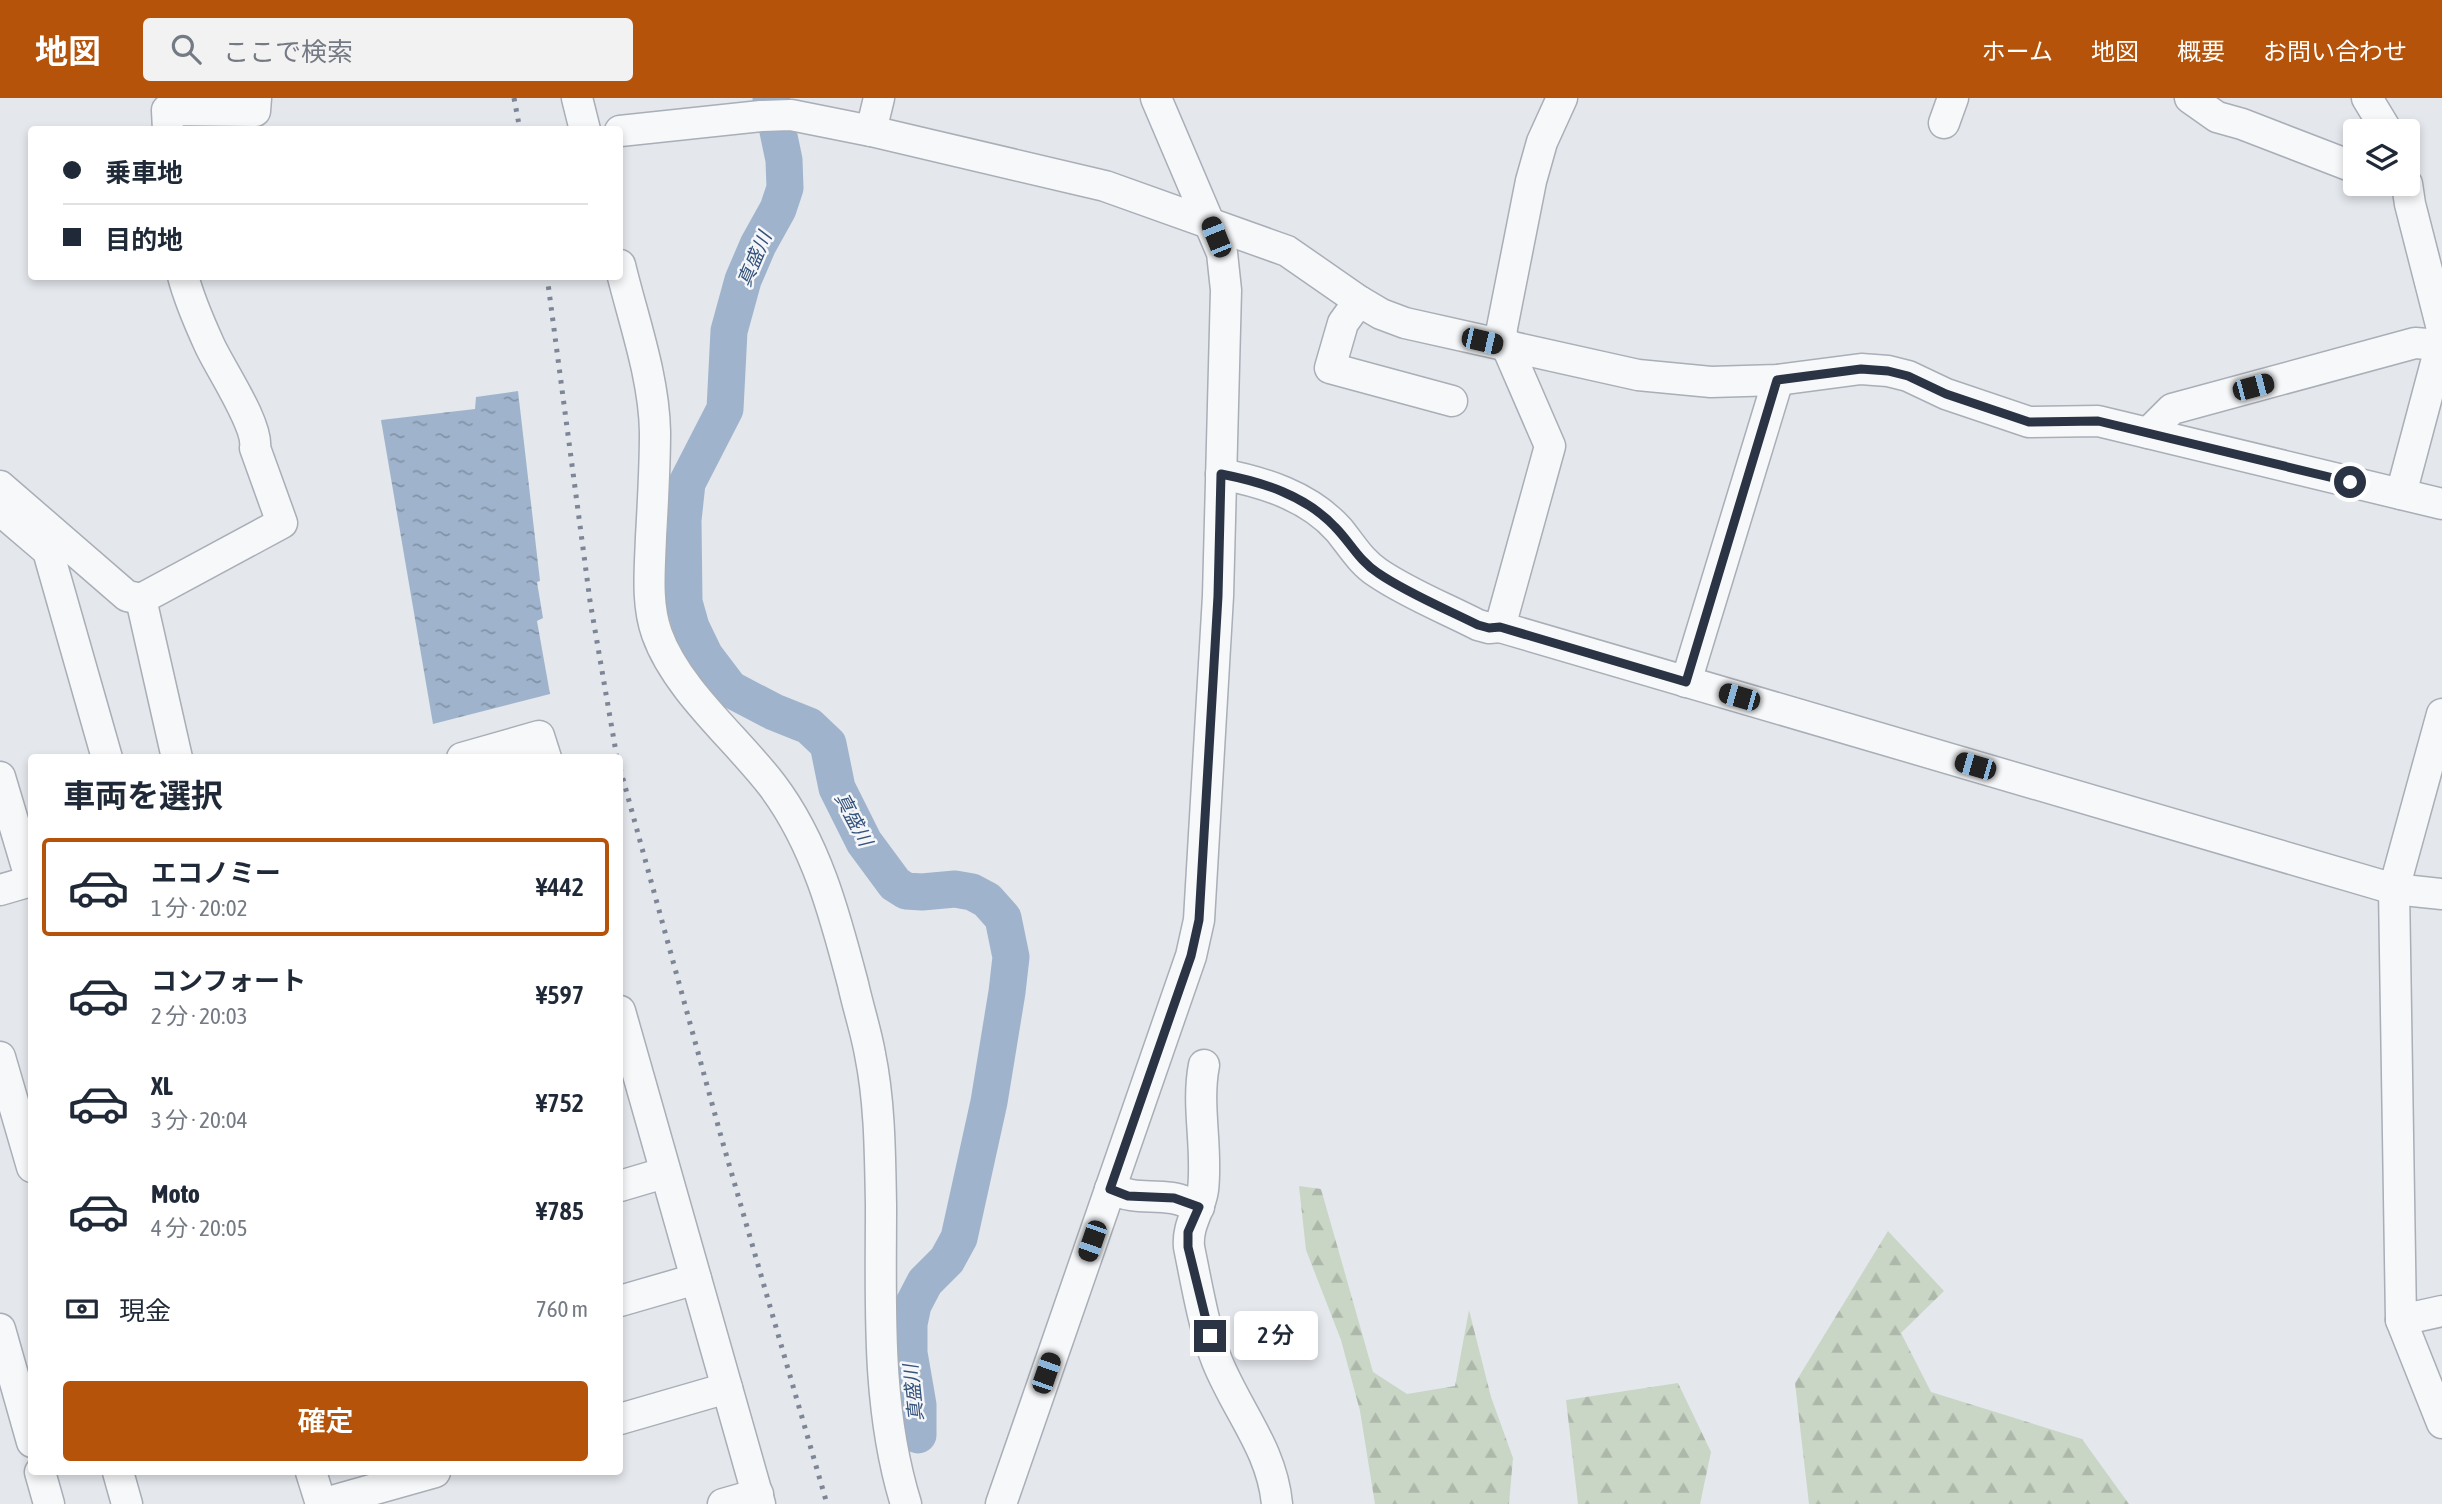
<!DOCTYPE html>
<html lang="ja">
<meta charset="utf-8">
<style>
:root{--surface:#fff;--page:#f2f2f3;--text:#1f2937;--muted:#747a83;--line:#e0e1e3;--accent:#b45309}
body{margin:0;font-family:"Asap Condensed","Noto Sans JP",sans-serif;background:var(--page);color:var(--text);height:100vh;display:flex;flex-direction:column;font-size:26px;white-space:nowrap}
*{box-sizing:border-box;margin:0}
p{font-size:23px;color:var(--muted)}
.icon{flex:none;width:38px;height:38px;fill:none;stroke:currentColor;stroke-width:2;stroke-linecap:round;stroke-linejoin:round}
.map{position:relative;flex:1;overflow:hidden}
.sheet{position:absolute;left:28px;top:656px;width:595px;height:721px;display:flex;flex-direction:column;background:var(--surface);border-radius:7px;box-shadow:0 4px 10px #0003}
.sheet>*{flex:none}
.guide{position:absolute;left:28px;top:28px;width:595px;height:154px;border-radius:7px;box-shadow:0 4px 10px #0003;display:grid;align-content:center;height:154px;padding:0 35px;background:var(--surface)}
.controls{position:absolute;left:2343px;top:21px;display:grid;gap:14px}
.controls a{display:grid;place-items:center;width:77px;height:77px;border-radius:7px;background:var(--surface);box-shadow:0 4px 10px #0003;font-size:35px}
.end{position:absolute;width:32px;height:32px;margin:-16px;border:9px solid #2b3445;background:#fff;box-shadow:0 0 0 4px #fff}
.from{border-radius:50%}
.bubble{position:absolute;height:49px;border-radius:7px;background:var(--surface);box-shadow:0 4px 10px #0003;font-size:23px;font-weight:600;line-height:49px;text-align:center}
.car{position:absolute;width:21px;height:42px;margin:-21px -10px;border-radius:9px;box-shadow:0 0 5px 2px #0007;background:linear-gradient(#222 24%,#8ab4d8 0 40%,#222 0 76%,#8ab4d8 0 86%,#222 0)}
.guide b{display:flex;align-items:center;gap:24px;height:66px;font-size:26px}
.guide b+b{border-top:2px solid var(--line)}
.guide i{width:18px;height:18px;background:var(--text)}
ul{padding:0;list-style:none}
li{display:flex;align-items:center;gap:21px;height:98px;margin:0 14px 10px;padding:0 21px;border:4px solid transparent;border-radius:7px}
li div{flex:1}
li b{display:block;font-size:26px}
li em{font-style:normal;font-weight:600}
li.active{border-color:var(--accent)}
li>.icon{width:63px;height:63px;stroke-width:1.5}
h2{padding:0 35px;font-size:32px;line-height:84px}
.pay{display:flex;align-items:center;gap:18px;height:77px;padding:0 35px;font-size:26px}
.pay p{margin-inline-start:auto}
.primary-button{display:flex;gap:14px;margin-top:auto;padding:14px 35px}
.primary-button a{flex:1;height:80px;border-radius:7px;background:var(--accent);color:#fff;font-size:28px;font-weight:600;line-height:80px;text-align:center}
header{display:flex;align-items:center;gap:42px;box-sizing:border-box;height:98px;padding:0 35px;background:var(--accent);color:#fff}
header strong{font-size:33px}
nav{display:flex;gap:38px;margin-inline-start:auto;font-size:24px}
.search{width:490px;height:63px;background:var(--page);display:flex;align-items:center;gap:18px;box-sizing:border-box;padding:0 24px;border-radius:7px;color:var(--muted);font-size:26px}
.map>svg:first-child{display:block}
.forest{fill:url(#forest-firs)}
.water{fill:url(#water-ripples)}
.lines{fill:none;stroke-linecap:round;stroke-linejoin:round}
.river{stroke:#9fb4cc;stroke-width:37}
.minor-casing{stroke:#a9aeb7;stroke-width:33}
.minor{stroke:#f7f8fa;stroke-width:30}
.rail{stroke:#7d8696;stroke-width:5;stroke-dasharray:3.5 7;stroke-linecap:butt}
.route{stroke:#2b3445;stroke-width:9}
.labels{text-anchor:middle;dominant-baseline:central;stroke-width:5;stroke-linejoin:round;paint-order:stroke}
.water-label{font-size:19px;font-style:italic;fill:#34527a;stroke:#f4f6f9}
</style>
<header>
<strong>地図</strong>
<div class="search"><svg class="icon" aria-label="search" viewBox="0 0 24 24"><circle cx="10" cy="10" r="6"/><path d="M15 15l6 6"/></svg>ここで検索</div>
<nav><a>ホーム</a><a>地図</a><a>概要</a><a>お問い合わせ</a></nav>
</header>
<div class="map">
<svg width="2442" height="1406" viewBox="0 0 2442 1406">
<defs>
<pattern id="forest-firs" width="22" height="20" patternUnits="userSpaceOnUse" patternTransform="scale(1.75)"><rect width="22" height="20" fill="#c9d6c5"/><path d="M5 1l3.5 6h-7zM16 11l3.5 6h-7z" fill="#adb8ab"/></pattern>
<pattern id="water-ripples" width="26" height="14" patternUnits="userSpaceOnUse" patternTransform="scale(1.75)"><rect width="26" height="14" fill="#9fb4cc"/><path d="M2 4q2-2 4 0t4 0M15 11q2-2 4 0t4 0" fill="none" stroke="#8293a7"/></pattern>
</defs>
<rect width="100%" height="100%" fill="#e4e7ec"/>
<g class="forest">
<path d="M1299 1088 1321 1091 1373 1274 1407 1296 1455 1288 1469 1212 1491 1299 1513 1360 1509 1406H1375L1360 1313 1341 1242 1306 1152Z"/>
<path d="M1888 1133 1944 1193 1901 1235 1931 1294 2082 1341 2129 1406H1809L1795 1285Z"/>
<path d="M1678 1285 1711 1354 1700 1406H1578L1566 1302Z"/>
</g>
<path class="water" d="M518 293 540 483 537 484 543 520 537 523 550 596 433 626 381 322 475 311 476 299Z"/>
<g class="lines">
<path class="river" d="M771 0 784 62 785 90 778 111 758 147 743 182 729 233 725 311 687 385 683 422 684 504 691 529 705 558 730 591 774 614 809 628 828 646 837 690 864 744 895 786 906 793 922 794 955 791 972 794 987 802 1003 820 1011 859 1007 894 989 1004 959 1140 947 1162 925 1184 913 1207 909 1226V1255L918 1307V1337"/>
<defs>
<g id="minor">
<path d="M577 0 585 32"/>
<path d="M1562 0 1542 44 1531 83 1501 235 1550 348 1500 529 2394 791 2442 796"/>
<path d="M2190 0 2217 19 2242 26 2356 70"/>
<path d="M2367 0 2387 33"/>
<path d="M1944 25 1953 0"/>
<path d="M168 32 167 12 255 13 256 0"/>
<path d="M620 33 761 18 791 17 871 33 1105 88 1287 153 1359 203 1381 216 1405 225 1638 277 1711 284 1778 282 1861 271 1888 273 1908 278 1946 296 2029 324 2098 323 2442 406"/>
<path d="M871 33 879 0"/>
<path d="M2407 86 2410 106 2442 231"/>
<path d="M620 167C633 221 654 278 655 334 655 369 653 404 651 439 650 471 646 505 657 536 677 592 736 640 772 687 816 745 835 817 853 886 858 909 866 933 870 956 880 1005 880 1057 881 1107 881 1207 876 1309 906 1406"/>
<path d="M1359 203 1343 225 1330 270 1452 303"/>
<path d="M2148 335 2172 311 2415 245 2440 247"/>
<path d="M1221 376C1263 384 1309 398 1339 432 1352 448 1361 464 1378 475 1409 496 1445 510 1478 527L1489 530 1500 529"/>
<path d="M0 388 127 498 141 501"/>
<path d="M2401 396 2442 242"/>
<path d="M0 412 48 453 107 660"/>
<path d="M1686 584 1778 282"/>
<path d="M2442 616 2394 791 2401 1222 2442 1325"/>
<path d="M177 660 141 501 282 425 255 350C259 327 219 269 209 246 199 224 189 201 183 178"/>
<path d="M462 660 539 638 546 660"/>
<path d="M0 679 31 783 0 792"/>
<path d="M620 913 760 1406"/>
<path d="M0 959 32 1069"/>
<path d="M1204 967C1196 1008 1208 1050 1203 1092 1200 1113 1187 1126 1189 1149 1196 1183 1204 1231 1217 1263 1237 1313 1272 1351 1277 1406"/>
<path d="M620 1088 664 1075"/>
<path d="M1110 1091C1135 1101 1146 1097 1172 1100 1181 1101 1190 1106 1199 1109"/>
<path d="M620 1203 696 1181"/>
<path d="M2401 1222 2442 1213"/>
<path d="M0 1231 32 1344"/>
<path d="M620 1321 727 1290"/>
<path d="M40 1374 49 1406"/>
<path d="M118 1374 127 1406"/>
<path d="M311 1374 321 1406"/>
<path d="M322 1406 435 1374"/>
<path d="M723 1406 758 1396"/>
<path d="M1001 1406 1191 858 1199 822 1218 498 1226 192 1222 155 1156 0"/>
</g>
</defs>
<use href="#minor" class="minor-casing"/>
<use href="#minor" class="minor"/>
<g class="rail">
<path d="M514 0 520 32"/>
<path d="M547 178 590 503 617 660"/>
<path d="M620 670 722 1042 827 1406"/>
</g>
</g>
<g class="lines">
<path class="route" d="M1210 1238 1188 1149V1134L1199 1109 1174 1100 1128 1098 1110 1091 1191 858 1199 822 1218 498 1221 376C1262 384 1305 397 1335 429 1350 444 1359 463 1378 475 1407 495 1446 511 1478 527L1489 530 1500 529 1686 584 1777 282 1861 271 1888 273 1908 278 1946 296 2029 324 2098 323 2350 384"/>
</g>
<g class="labels">
<g class="water-label">
<text transform="translate(754 161) rotate(-67)">真盛川</text>
<text transform="translate(854 721) rotate(62)">真盛川</text>
<text transform="translate(913 1295) rotate(-96)">真盛川</text>
</g>
</g>
</svg>
<div class="controls">
<a><svg class="icon" aria-label="layers" viewBox="0 0 24 24"><path d="M12 4l9 5-9 5-9-5zM3 14l9 5 9-5"/></svg></a>
</div>
<i class="end from" style="left:2350px;top:384px"></i>
<i class="end" style="left:1210px;top:1238px"></i>
<div class="bubble" style="left:1234px;top:1213px;width:84px">2 分</div>
<i class="car" style="left:1216px;top:139px;rotate:338deg"></i>
<i class="car" style="left:1482px;top:243px;rotate:103deg"></i>
<i class="car" style="left:2253px;top:289px;rotate:75deg"></i>
<i class="car" style="left:1739px;top:599px;rotate:286deg"></i>
<i class="car" style="left:1975px;top:668px;rotate:286deg"></i>
<i class="car" style="left:1092px;top:1143px;rotate:199deg"></i>
<i class="car" style="left:1046px;top:1275px;rotate:19deg"></i>
<div class="guide">
<b><i class="from"></i>乗車地</b>
<b><i></i>目的地</b>
</div>
<section class="sheet">
<h2>車両を選択</h2>
<ul>
<li class="active"><svg class="icon" aria-label="car" viewBox="0 0 24 24"><path d="M5 17H2v-5l4-1 3-4h7l3 4 3 1v5h-3M9 17h6M6 11h13"/><circle cx="7" cy="17" r="2"/><circle cx="17" cy="17" r="2"/></svg><div><b>エコノミー</b><p>1 分 · 20:02</p></div><em>¥442</em></li>
<li><svg class="icon" aria-label="car" viewBox="0 0 24 24"><path d="M5 17H2v-5l4-1 3-4h7l3 4 3 1v5h-3M9 17h6M6 11h13"/><circle cx="7" cy="17" r="2"/><circle cx="17" cy="17" r="2"/></svg><div><b>コンフォート</b><p>2 分 · 20:03</p></div><em>¥597</em></li>
<li><svg class="icon" aria-label="car" viewBox="0 0 24 24"><path d="M5 17H2v-5l4-1 3-4h7l3 4 3 1v5h-3M9 17h6M6 11h13"/><circle cx="7" cy="17" r="2"/><circle cx="17" cy="17" r="2"/></svg><div><b>XL</b><p>3 分 · 20:04</p></div><em>¥752</em></li>
<li><svg class="icon" aria-label="car" viewBox="0 0 24 24"><path d="M5 17H2v-5l4-1 3-4h7l3 4 3 1v5h-3M9 17h6M6 11h13"/><circle cx="7" cy="17" r="2"/><circle cx="17" cy="17" r="2"/></svg><div><b>Moto</b><p>4 分 · 20:05</p></div><em>¥785</em></li>
</ul>
<div class="pay"><svg class="icon" aria-label="cash" viewBox="0 0 24 24"><path d="M3 7h18v10H3z"/><circle cx="12" cy="12" r="2"/></svg>現金<p>760 m</p></div>
<div class="primary-button"><a>確定</a></div>
</section>
</div>
